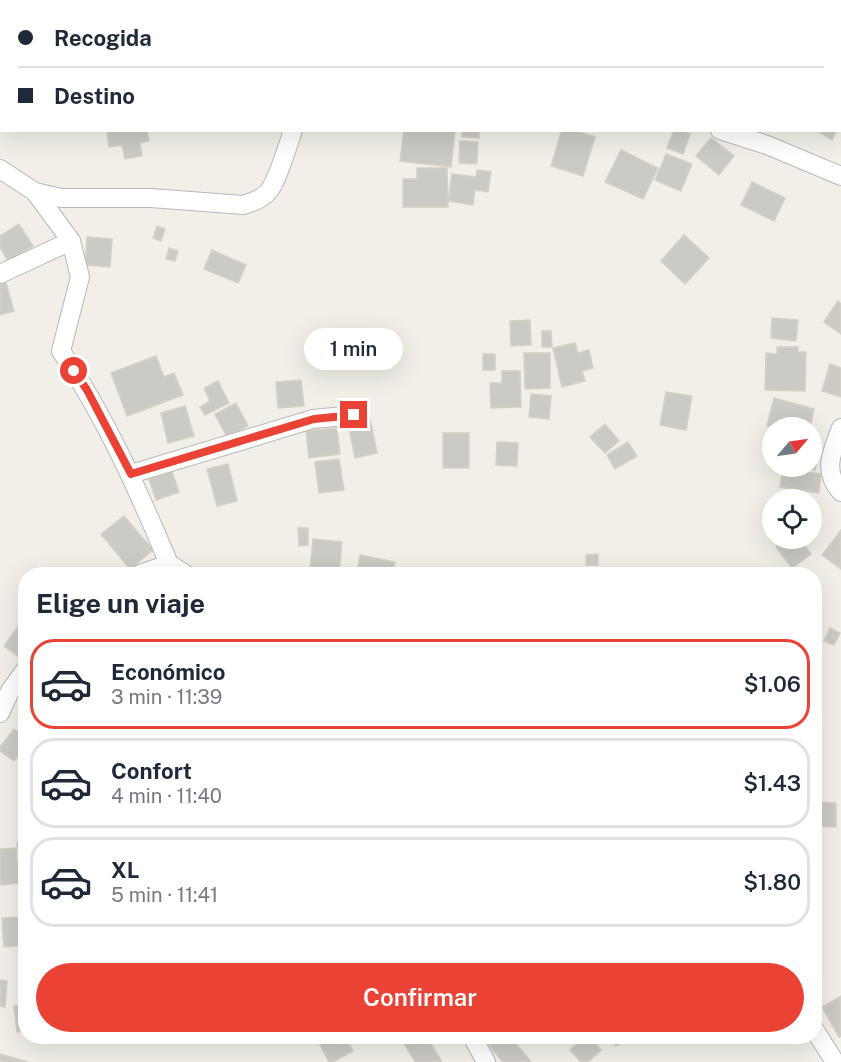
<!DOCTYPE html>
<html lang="es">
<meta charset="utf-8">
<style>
:root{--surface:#fff;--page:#f2f2f3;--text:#1f2937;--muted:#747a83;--line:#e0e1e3;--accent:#ea4335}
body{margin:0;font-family:"Public Sans",sans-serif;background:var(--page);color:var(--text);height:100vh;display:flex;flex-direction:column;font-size:22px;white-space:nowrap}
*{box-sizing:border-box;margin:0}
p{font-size:20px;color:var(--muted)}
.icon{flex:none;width:33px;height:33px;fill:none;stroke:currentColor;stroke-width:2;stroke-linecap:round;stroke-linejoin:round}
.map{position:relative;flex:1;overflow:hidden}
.side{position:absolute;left:18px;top:567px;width:804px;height:477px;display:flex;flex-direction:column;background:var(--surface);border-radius:24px;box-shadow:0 6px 24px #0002}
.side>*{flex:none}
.hud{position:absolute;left:0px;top:0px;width:842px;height:132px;box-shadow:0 6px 24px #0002;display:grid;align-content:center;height:132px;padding:0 18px;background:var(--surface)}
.needle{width:39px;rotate:61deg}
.fabs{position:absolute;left:762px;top:417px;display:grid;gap:12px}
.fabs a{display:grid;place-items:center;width:60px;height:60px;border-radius:50%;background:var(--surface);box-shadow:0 6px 24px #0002;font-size:30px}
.end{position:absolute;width:27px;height:27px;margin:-14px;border:8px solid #ea4335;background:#fff;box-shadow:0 0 0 3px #fff}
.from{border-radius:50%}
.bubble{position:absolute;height:42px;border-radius:21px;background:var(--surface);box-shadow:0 6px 24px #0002;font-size:20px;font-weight:600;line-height:42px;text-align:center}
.hud b{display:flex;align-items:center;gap:21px;height:57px;font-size:22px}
.hud b+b{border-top:2px solid var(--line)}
.hud i{width:15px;height:15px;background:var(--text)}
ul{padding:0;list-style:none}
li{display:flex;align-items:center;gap:18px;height:90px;margin:0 12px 9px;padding:0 6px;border:3px solid var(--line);border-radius:24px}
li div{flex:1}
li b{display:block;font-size:22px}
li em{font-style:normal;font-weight:600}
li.active{border-color:var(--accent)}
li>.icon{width:54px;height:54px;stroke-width:1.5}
h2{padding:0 18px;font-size:27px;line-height:72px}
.cta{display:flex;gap:12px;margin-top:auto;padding:12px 18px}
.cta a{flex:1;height:69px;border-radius:36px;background:var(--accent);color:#fff;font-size:24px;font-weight:600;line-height:69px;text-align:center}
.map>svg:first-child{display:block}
.building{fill:#cccac5;stroke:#d6d1c6;stroke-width:1.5}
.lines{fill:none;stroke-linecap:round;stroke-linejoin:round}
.street-casing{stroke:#b5b8bc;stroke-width:20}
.street{stroke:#fff;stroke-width:18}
.route{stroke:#ea4335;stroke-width:8}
</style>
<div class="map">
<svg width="841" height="1062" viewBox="0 0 841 1062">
<rect width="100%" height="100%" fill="#f1efe8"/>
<g class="building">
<path d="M107 130H147L149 141 140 143 142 156 125 159 122 145 109 147Z"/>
<path d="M404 130H455L451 167 400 161Z"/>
<path d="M462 130H479V138L462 137Z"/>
<path d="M562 130H573L595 137 583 176 551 166Z"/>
<path d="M674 130H682L690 134 683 154 667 148Z"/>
<path d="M816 130H837L832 140Z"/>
<path d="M711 138 734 156 719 175 696 156Z"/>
<path d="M460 141 478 142 477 164 459 163Z"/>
<path d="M621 150 658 168 643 199 605 182Z"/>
<path d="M666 154 692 164 681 191 655 180Z"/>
<path d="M417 168H447L448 207H403V179H417Z"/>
<path d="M477 170 491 172 488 192 475 190 473 205 448 201 452 174 476 177Z"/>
<path d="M752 182 785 198 774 221 741 205Z"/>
<path d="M19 224 33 246 8 261 0 247V236Z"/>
<path d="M157 226 165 229 161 241 153 238Z"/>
<path d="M684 235 709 258 685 284 661 261Z"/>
<path d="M87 237 112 239 110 267 85 265Z"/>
<path d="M169 248 178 251 175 261 166 259Z"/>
<path d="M212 250 246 265 238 283 204 269Z"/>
<path d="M6 283 14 311 0 315V285Z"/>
<path d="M838 301 841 304V334L824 322Z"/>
<path d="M772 318 798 320 796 341 771 338Z"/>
<path d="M530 320 531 345 511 346 510 321Z"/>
<path d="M542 331H551L552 347H542Z"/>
<path d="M575 343 578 353 589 350 593 368 582 371 585 381 562 387 553 348Z"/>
<path d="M777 347H798V352H806L805 391 765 390 766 353 777 354Z"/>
<path d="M524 353H550V388L525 389Z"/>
<rect x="483" y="354" width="12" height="16"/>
<path d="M156 356 164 377 174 373 183 395 127 416 111 373Z"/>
<path d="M830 364 841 368V397L822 391Z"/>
<path d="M502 371H520L521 407 491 408 490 383H502Z"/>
<path d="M301 380 304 406 278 408 276 382Z"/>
<path d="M218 381 229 403 205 415 200 407 210 401 204 388Z"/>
<path d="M666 392 692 396 686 430 660 425Z"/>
<path d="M531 394 551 396 549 419 529 417Z"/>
<path d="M774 398 814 409 810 428 767 426Z"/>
<path d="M236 403 248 426 227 437 215 414Z"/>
<path d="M185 406 194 436 168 443 161 413Z"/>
<path d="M370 419 377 453 355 458 348 423Z"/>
<path d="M605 424 619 441 605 453 590 437Z"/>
<path d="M337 428 340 454 309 458 306 431Z"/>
<rect x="443" y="433" width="26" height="35"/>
<path d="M497 442 518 443 517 466 496 465Z"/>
<path d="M628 442 637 456 615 469 607 455Z"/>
<path d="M812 442 820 444 815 470 799 466H812Z"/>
<path d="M339 459 344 490 319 493 315 462Z"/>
<path d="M228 464 237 501 217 506 207 469Z"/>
<path d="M783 469 821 474 819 493 780 487Z"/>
<path d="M172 472 179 492 156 500 149 479Z"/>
<path d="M124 516 153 550 130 569 101 534Z"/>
<path d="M298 528H308V545L299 546Z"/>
<path d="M841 530V569L822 555Z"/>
<path d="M799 538 811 554 792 568 776 547 788 538Z"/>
<path d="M313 539 342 542 339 573 310 570Z"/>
<path d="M598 554V565H586V555Z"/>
<path d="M360 555 395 562 393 574H357Z"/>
<path d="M19 625 26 630V662L4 646Z"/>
<path d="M830 628 840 633 834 645 824 641Z"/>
<path d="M14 729 26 737V746L14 761 0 751V747Z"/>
<path d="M814 802 836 803V827L814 826Z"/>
<path d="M26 842V860L20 861 17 843Z"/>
<path d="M16 848 19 883 0 885V849Z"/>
<path d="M26 917V945L4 947 2 918Z"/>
<path d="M0 980 7 981 5 1007 0 1006Z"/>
<path d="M841 996V1036L839 1037 822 1007Z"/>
<path d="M26 1005V1031L17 1032 14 1006Z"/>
<path d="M317 1036H345L353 1051 333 1062H329L316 1037Z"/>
<path d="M415 1036H426L442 1062H415L404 1043Z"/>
<path d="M482 1036H510L531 1062H503Z"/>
<path d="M585 1036H589L601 1050 588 1062H581L570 1050Z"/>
<path d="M610 1036H631L616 1046Z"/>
<path d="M0 1054 28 1062H0Z"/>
</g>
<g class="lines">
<defs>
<g id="street">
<path d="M544 0 545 2"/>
<path d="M720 130 767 145 841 176"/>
<path d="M0 169 35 192 61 198H151L243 205C252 202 261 200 268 192 277 182 288 145 293 130"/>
<path d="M35 192 71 241 80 277 61 351C106 418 138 490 169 564"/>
<path d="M0 274 71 241"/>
<path d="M841 428C832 451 822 471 841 492"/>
<path d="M131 474 313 419 354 415"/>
<path d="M140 574 169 564 185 574"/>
<path d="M0 713 10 691 26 669"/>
<path d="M814 1029 835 1062"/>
<path d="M472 1036 486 1062"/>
</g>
</defs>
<use href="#street" class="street-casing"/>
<use href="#street" class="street"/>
</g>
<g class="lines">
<path class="route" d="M74 371 87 390 131 474 314 419 354 415"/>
</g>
</svg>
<div class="fabs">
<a><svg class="needle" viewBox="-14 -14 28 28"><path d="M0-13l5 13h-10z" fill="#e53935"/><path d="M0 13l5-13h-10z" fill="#747a83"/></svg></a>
<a><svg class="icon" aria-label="locate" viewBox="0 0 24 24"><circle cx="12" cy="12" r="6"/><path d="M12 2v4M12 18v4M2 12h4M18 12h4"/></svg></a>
</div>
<i class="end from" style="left:74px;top:371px"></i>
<i class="end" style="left:354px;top:415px"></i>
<div class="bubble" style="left:304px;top:328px;width:99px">1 min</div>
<div class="hud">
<b><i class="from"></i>Recogida</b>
<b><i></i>Destino</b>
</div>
<section class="side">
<h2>Elige un viaje</h2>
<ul>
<li class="active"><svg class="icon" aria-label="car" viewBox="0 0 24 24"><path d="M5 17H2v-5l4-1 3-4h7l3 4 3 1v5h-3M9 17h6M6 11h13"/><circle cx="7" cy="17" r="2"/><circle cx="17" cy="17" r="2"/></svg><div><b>Económico</b><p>3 min · 11:39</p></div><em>$1.06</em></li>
<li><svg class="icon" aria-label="car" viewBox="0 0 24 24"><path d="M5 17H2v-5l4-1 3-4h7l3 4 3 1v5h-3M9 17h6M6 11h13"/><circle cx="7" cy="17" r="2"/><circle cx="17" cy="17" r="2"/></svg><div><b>Confort</b><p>4 min · 11:40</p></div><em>$1.43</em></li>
<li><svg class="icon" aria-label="car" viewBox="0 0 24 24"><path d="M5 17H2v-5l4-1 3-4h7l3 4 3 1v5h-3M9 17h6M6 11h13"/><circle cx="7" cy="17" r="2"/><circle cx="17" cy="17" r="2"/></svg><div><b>XL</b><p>5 min · 11:41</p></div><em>$1.80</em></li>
</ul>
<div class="cta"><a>Confirmar</a></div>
</section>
</div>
